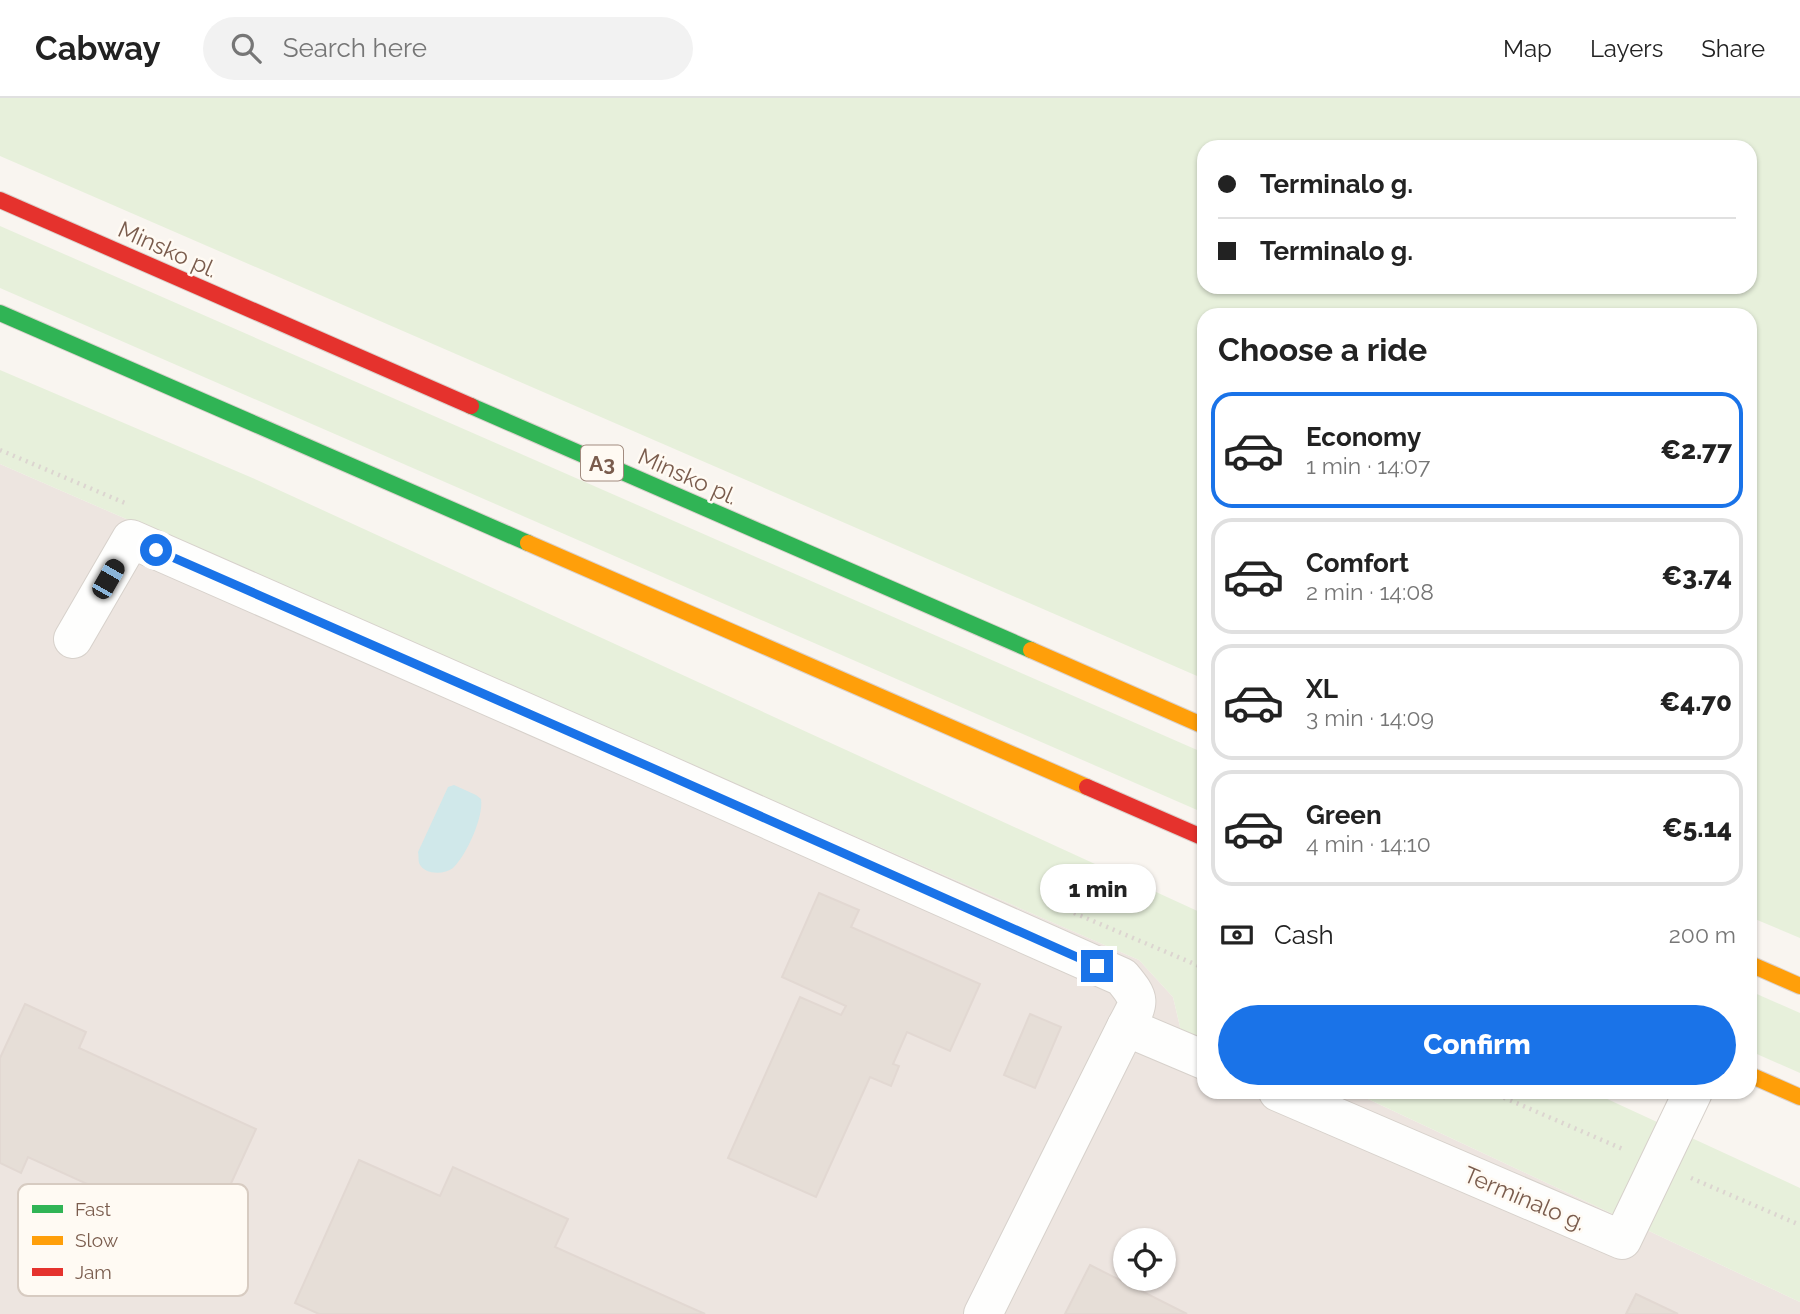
<!DOCTYPE html>
<meta charset="utf-8">
<style>
:root{--surface:#fff;--page:#f2f2f2;--text:#222;--muted:#767676;--line:#e0e0e0;--accent:#1a73e8}
body{margin:0;font-family:Raleway,sans-serif;background:var(--page);color:var(--text);height:100vh;display:flex;flex-direction:column;font-size:26px;white-space:nowrap}
*{box-sizing:border-box;margin:0}
p{font-size:23px;color:var(--muted)}
.icon{flex:none;width:38px;height:38px;fill:none;stroke:currentColor;stroke-width:2;stroke-linecap:round;stroke-linejoin:round}
.map{position:relative;flex:1;overflow:hidden}
.panel{position:absolute;left:1197px;top:210px;width:560px;height:791px;display:flex;flex-direction:column;background:var(--surface);border-radius:21px;box-shadow:0 2px 5px #0004}
.panel>*{flex:none}
.hud{position:absolute;left:1197px;top:42px;width:560px;height:154px;border-radius:21px;box-shadow:0 2px 5px #0004;display:grid;align-content:center;height:154px;padding:0 21px;background:var(--surface)}
.tools{position:absolute;left:1113px;top:1130px;display:grid;gap:14px}
.tools a{display:grid;place-items:center;width:63px;height:63px;border-radius:50%;background:var(--surface);box-shadow:0 2px 5px #0004;font-size:35px}
.end{position:absolute;width:32px;height:32px;margin:-16px;border:9px solid #1a73e8;background:#fff;box-shadow:0 0 0 4px #fff}
.from{border-radius:50%}
.bubble{position:absolute;height:49px;border-radius:24px;background:var(--surface);box-shadow:0 2px 5px #0004;font-size:23px;font-weight:800;line-height:49px;text-align:center}
.car{position:absolute;width:21px;height:42px;margin:-21px -10px;border-radius:9px;box-shadow:0 0 5px 2px #0007;background:linear-gradient(#222 24%,#8ab4d8 0 40%,#222 0 76%,#8ab4d8 0 86%,#222 0)}
.hud b{display:flex;align-items:center;gap:24px;height:66px;font-size:26px}
.hud b+b{border-top:2px solid var(--line)}
.hud i{width:18px;height:18px;background:var(--text)}
ul{padding:0;list-style:none}
li{display:flex;align-items:center;gap:21px;height:116px;margin:0 14px 10px;padding:0 7px;border:4px solid var(--line);border-radius:21px}
li div{flex:1}
li b{display:block;font-size:26px}
li em{font-style:normal;font-weight:800}
li.selected{border-color:var(--accent)}
li>.icon{width:63px;height:63px;stroke-width:1.5}
h2{padding:0 21px;font-size:32px;line-height:84px}
.pay{display:flex;align-items:center;gap:18px;height:77px;padding:0 21px;font-size:26px}
.pay p{margin-inline-start:auto}
.button{display:flex;gap:14px;margin-top:auto;padding:14px 21px}
.button a{flex:1;height:80px;border-radius:42px;background:var(--accent);color:#fff;font-size:28px;font-weight:800;line-height:80px;text-align:center}
header{display:flex;align-items:center;gap:42px;box-sizing:border-box;height:98px;padding:0 35px;background:var(--surface);border-bottom:2px solid var(--line)}
header strong{font-size:33px}
nav{display:flex;gap:38px;margin-inline-start:auto;font-size:24px}
.search{width:490px;height:63px;background:var(--page);display:flex;align-items:center;gap:18px;box-sizing:border-box;padding:0 24px;border-radius:38px;color:var(--muted);font-size:26px}
.map>svg:first-child{display:block}
.industrial{fill:#ede5e0;fill-rule:evenodd}
.green{fill:#e7f0db;fill-rule:evenodd}
.water{fill:#d0e8ea}
.building{fill:#e6ded7;stroke:#e2d8d2;stroke-width:2}
.lines{fill:none;stroke-linecap:round;stroke-linejoin:round}
.street-casing{stroke:#d7d1cb;stroke-width:40}
.fast-casing{stroke:#dad1cc;stroke-width:18}
.slow-casing{stroke:#dad1cc;stroke-width:18}
.jam-casing{stroke:#dad1cc;stroke-width:18}
.path{stroke:#dcd5d0;stroke-width:4.5;stroke-dasharray:2 5;stroke-linecap:butt}
.street{stroke:#fefefd;stroke-width:38}
.fast{stroke:#30b455;stroke-width:16}
.slow{stroke:#ff9f0a;stroke-width:16}
.jam{stroke:#e5322d;stroke-width:16}
.route{stroke:#1a73e8;stroke-width:9}
.labels{text-anchor:middle;dominant-baseline:central;stroke-width:5;stroke-linejoin:round;paint-order:stroke}
.shield{fill:#fffaf3;stroke:#a28b7f;stroke-width:2}
.shield-label{font-size:21px;font-weight:bold;fill:#7a5c4d}
.street-label{font-size:23px;fill:#7a5c4d;stroke:#fffaf3}
.key{fill:#fffaf3;stroke:#d7cbc1;stroke-width:2}
.key-label{font-size:19px;fill:#7a5c4d}
</style>
<header>
<strong>Cabway</strong>
<div class="search"><svg class="icon" aria-label="search" viewBox="0 0 24 24"><circle cx="10" cy="10" r="6"/><path d="M15 15l6 6"/></svg>Search here</div>
<nav><a>Map</a><a>Layers</a><a>Share</a></nav>
</header>
<div class="map">
<svg width="1800" height="1216" viewBox="0 0 1800 1216">
<rect width="100%" height="100%" fill="#f9f5f0"/>
<path class="industrial" d="M0 366 1139 862 1173 899 1181 933 1204 941V994L1355 995 1800 1204V1216H0ZM1125 1143H1164V1181H1125Z"/>
<g class="green">
<path d="M0 0H1800V840L1750 819V217H1204V581L0 58ZM1204 49H1750V189H1204Z"/>
<path d="M0 128 1204 655V715L0 190Z"/>
<path d="M0 272 257 382 1204 816V941L1181 933 1173 899 1139 862 0 366Z"/>
<path d="M1750 893 1800 915V975L1750 953Z"/>
<path d="M1353 994H1592L1800 1090V1204Z"/>
</g>
<path class="water" d="M454 687 476 697 481 701C484 719 466 758 453 770 444 777 424 777 419 765 418 761 419 758 418 754L448 689Z"/>
<g class="building">
<path d="M819 795 859 812 851 829 980 886 950 953 907 934 893 966 899 968 891 988 870 979 816 1099 728 1060 800 899 841 917 846 908 782 879Z"/>
<path d="M25 906 86 934 79 950 256 1031 206 1140 28 1059 21 1075 0 1065V960Z"/>
<path d="M1030 916 1061 929 1035 990 1004 977Z"/>
<path d="M359 1062 440 1098 453 1069 568 1121 555 1149 705 1216H319L295 1205Z"/>
<path d="M1090 1167 1187 1216H1065Z"/>
<path d="M1636 1196 1678 1216H1626Z"/>
</g>
<g class="lines">
<defs>
<g id="street">
<path d="M73 541 131 441 650 669 1122 879C1141 902 1140 903 1126 929"/>
<path d="M1278 994 1622 1142 1693 994"/>
<path d="M983 1216 1126 929 1204 962"/>
</g>
<g id="fast">
<path d="M0 215 528 445"/>
<path d="M471 308 1031 552"/>
</g>
<g id="slow">
<path d="M528 445 1087 689"/>
<path d="M1031 552 1204 628"/>
<path d="M1750 866 1800 888"/>
<path d="M1750 977 1800 999"/>
</g>
<g id="jam">
<path d="M0 102 471 308"/>
<path d="M1087 689 1204 740"/>
</g>
</defs>
<use href="#street" class="street-casing"/>
<use href="#fast" class="fast-casing"/>
<use href="#slow" class="slow-casing"/>
<use href="#jam" class="jam-casing"/>
<g class="path">
<path d="M0 352 125 405"/>
<path d="M1074 815 1204 870"/>
<path d="M1491 994 1625 1052"/>
<path d="M1691 1080 1800 1127"/>
</g>
<use href="#street" class="street"/>
<use href="#fast" class="fast"/>
<use href="#slow" class="slow"/>
<use href="#jam" class="jam"/>
</g>
<g class="lines">
<path class="route" d="M156 452 650 669 1097 868"/>
</g>
<g class="labels">
<rect class="shield" x="581" y="347.5" width="42" height="35" rx="5"/>
<g class="shield-label">
<text x="602" y="365">A3</text>
</g>
<g class="street-label">
<text transform="translate(168 151) rotate(24)">Minsko pl.</text>
<text transform="translate(688 378) rotate(24)">Minsko pl.</text>
<text transform="translate(1525 1100) rotate(23)">Terminalo g.</text>
</g>
</g>
<rect x="18" y="1086" width="230" height="112" rx="10" class="key"/>
<rect x="32" y="1107" width="31" height="8" fill="#30b455"/>
<rect x="32" y="1138" width="31" height="9" fill="#ff9f0a"/>
<rect x="32" y="1170" width="31" height="8" fill="#e5322d"/>
<g class="key-label">
<text x="75" y="1118">Fast</text>
<text x="75" y="1149">Slow</text>
<text x="75" y="1181">Jam</text>
</g>
</svg>
<div class="tools">
<a><svg class="icon" aria-label="locate" viewBox="0 0 24 24"><circle cx="12" cy="12" r="6"/><path d="M12 2v4M12 18v4M2 12h4M18 12h4"/></svg></a>
</div>
<i class="end from" style="left:156px;top:452px"></i>
<i class="end" style="left:1097px;top:868px"></i>
<div class="bubble" style="left:1040px;top:766px;width:116px">1 min</div>
<i class="car" style="left:108px;top:481px;rotate:30deg"></i>
<div class="hud">
<b><i class="from"></i>Terminalo g.</b>
<b><i></i>Terminalo g.</b>
</div>
<section class="panel">
<h2>Choose a ride</h2>
<ul>
<li class="selected"><svg class="icon" aria-label="car" viewBox="0 0 24 24"><path d="M5 17H2v-5l4-1 3-4h7l3 4 3 1v5h-3M9 17h6M6 11h13"/><circle cx="7" cy="17" r="2"/><circle cx="17" cy="17" r="2"/></svg><div><b>Economy</b><p>1 min · 14:07</p></div><em>€2.77</em></li>
<li><svg class="icon" aria-label="car" viewBox="0 0 24 24"><path d="M5 17H2v-5l4-1 3-4h7l3 4 3 1v5h-3M9 17h6M6 11h13"/><circle cx="7" cy="17" r="2"/><circle cx="17" cy="17" r="2"/></svg><div><b>Comfort</b><p>2 min · 14:08</p></div><em>€3.74</em></li>
<li><svg class="icon" aria-label="car" viewBox="0 0 24 24"><path d="M5 17H2v-5l4-1 3-4h7l3 4 3 1v5h-3M9 17h6M6 11h13"/><circle cx="7" cy="17" r="2"/><circle cx="17" cy="17" r="2"/></svg><div><b>XL</b><p>3 min · 14:09</p></div><em>€4.70</em></li>
<li><svg class="icon" aria-label="car" viewBox="0 0 24 24"><path d="M5 17H2v-5l4-1 3-4h7l3 4 3 1v5h-3M9 17h6M6 11h13"/><circle cx="7" cy="17" r="2"/><circle cx="17" cy="17" r="2"/></svg><div><b>Green</b><p>4 min · 14:10</p></div><em>€5.14</em></li>
</ul>
<div class="pay"><svg class="icon" aria-label="cash" viewBox="0 0 24 24"><path d="M3 7h18v10H3z"/><circle cx="12" cy="12" r="2"/></svg>Cash<p>200 m</p></div>
<div class="button"><a>Confirm</a></div>
</section>
</div>
